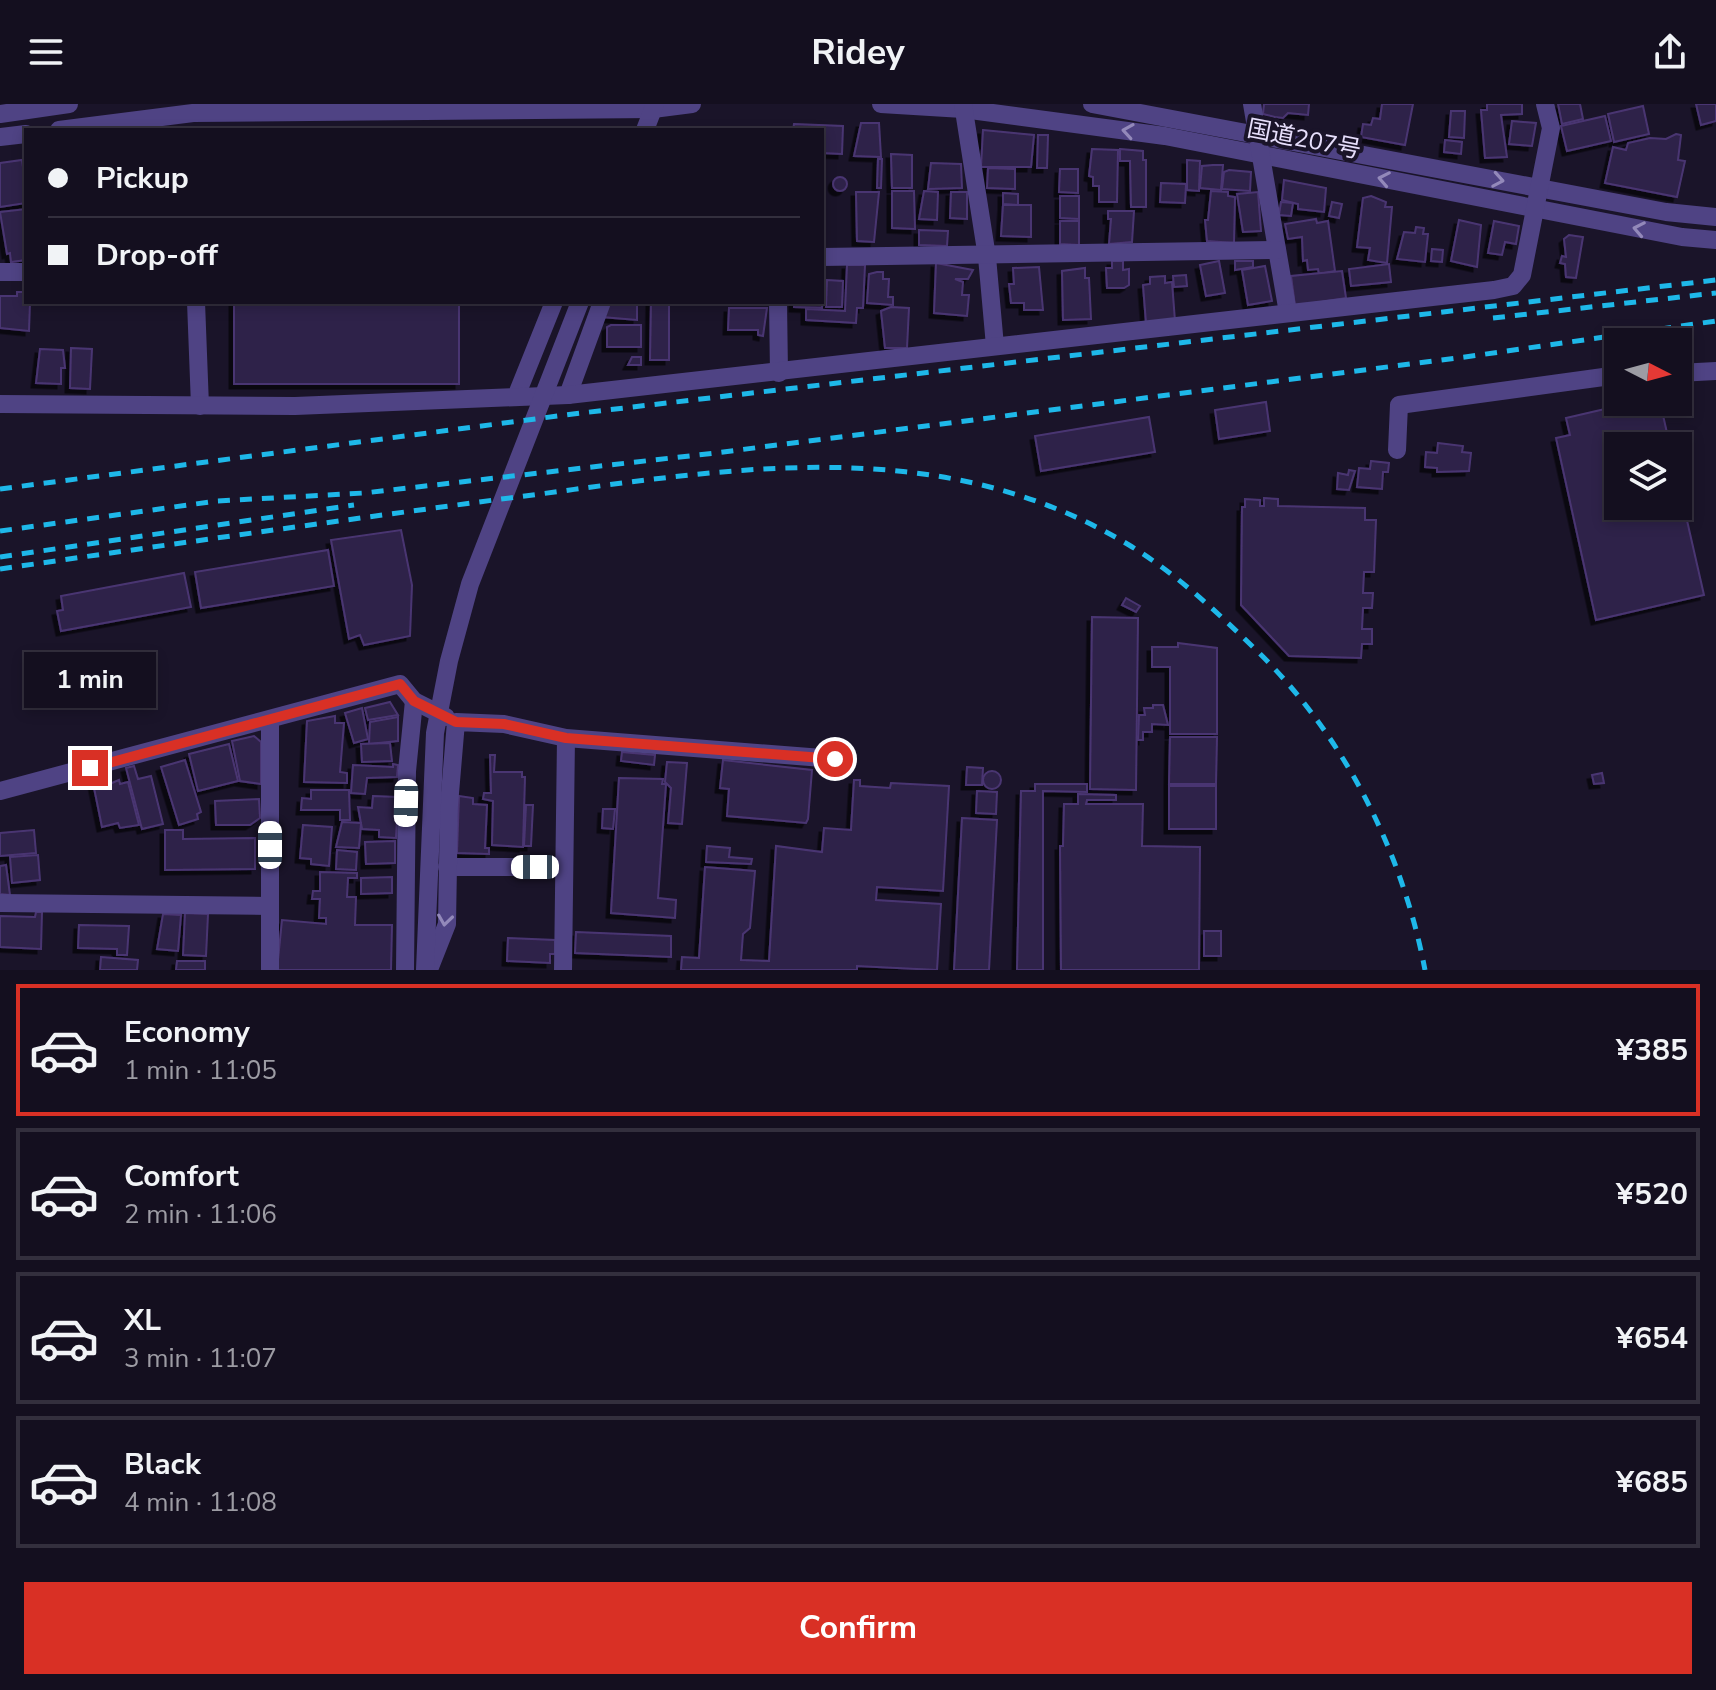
<!DOCTYPE html>
<meta charset="utf-8">
<style>
:root{--surface:#140f1f;--page:#1d1828;--text:#f1f3f6;--muted:#9d9ca4;--line:#332f3d;--accent:#d93025}
body{margin:0;font-family:"Nunito Sans","Noto Sans JP",sans-serif;background:var(--page);color:var(--text);height:100vh;display:flex;flex-direction:column;font-size:30px;white-space:nowrap}
*{box-sizing:border-box;margin:0}
p{font-size:26px;color:var(--muted)}
.icon{flex:none;width:44px;height:44px;fill:none;stroke:currentColor;stroke-width:2;stroke-linecap:round;stroke-linejoin:round}
.map{position:relative;height:866px;overflow:hidden}
.sheet{display:flex;flex-direction:column;background:var(--surface);flex:1}
.sheet>*{flex:none}
.banner{position:absolute;left:24px;top:24px;width:800px;height:176px;border-radius:0px;box-shadow:0 4px 12px #0003,0 0 0 2px var(--line);display:grid;align-content:center;height:176px;padding:0 24px;background:var(--surface)}
.needle{width:52px;rotate:96deg}
.buttons{position:absolute;left:1604px;top:224px;display:grid;gap:16px}
.buttons a{display:grid;place-items:center;width:88px;height:88px;border-radius:0px;background:var(--surface);box-shadow:0 4px 12px #0003,0 0 0 2px var(--line);font-size:40px}
.end{position:absolute;width:36px;height:36px;margin:-18px;border:10px solid #d93025;background:#fff;box-shadow:0 0 0 4px #fff}
.from{border-radius:50%}
.bubble{position:absolute;height:56px;border-radius:0px;background:var(--surface);box-shadow:0 4px 12px #0003,0 0 0 2px var(--line);font-size:26px;font-weight:700;line-height:56px;text-align:center}
.car{position:absolute;width:24px;height:48px;margin:-24px -12px;border-radius:10px;box-shadow:0 0 6px 2px #0007;background:linear-gradient(#fff 24%,#345 0 40%,#fff 0 76%,#345 0 86%,#fff 0)}
.banner b{display:flex;align-items:center;gap:28px;height:76px;font-size:30px}
.banner b+b{border-top:2px solid var(--line)}
.banner i{width:20px;height:20px;background:var(--text)}
ul{padding:14px 0 0;list-style:none}
li{display:flex;align-items:center;gap:24px;height:132px;margin:0 16px 12px;padding:0 8px;border:4px solid var(--line);border-radius:0px}
li div{flex:1}
li b{display:block;font-size:30px}
li em{font-style:normal;font-weight:700}
li.active{border-color:var(--accent)}
li>.icon{width:72px;height:72px;stroke-width:1.5}
.button{display:flex;gap:16px;margin-top:auto;padding:16px 24px}
.button a{flex:1;height:92px;border-radius:0px;background:var(--accent);color:#fff;font-size:32px;font-weight:700;line-height:92px;text-align:center}
header{display:flex;justify-content:space-between;align-items:center;height:104px;padding:0 24px;background:var(--surface);font-size:36px;font-weight:700}
.map>svg:first-child{display:block}
.building{fill:#2f2149;stroke:#4a3672;stroke-width:2;filter:url(#shadow)}
.lines{fill:none;stroke-linecap:round;stroke-linejoin:round}
.minor{stroke:#4f4384;stroke-width:18}
.rail{stroke:#1eb8e9;stroke-width:5;stroke-dasharray:12 10;stroke-linecap:butt}
.oneway{stroke:#9389ba}
.route{stroke:#d93025;stroke-width:10}
.labels{text-anchor:middle;dominant-baseline:central;stroke-width:8;stroke-linejoin:round;paint-order:stroke}
.street-label{font-size:24px;fill:#e7dffc;stroke:#1a1429}
</style>
<header><svg class="icon" aria-label="menu" viewBox="0 0 24 24"><path d="M4 6h16M4 12h16M4 18h16"/></svg>Ridey<svg class="icon" aria-label="share" viewBox="0 0 24 24"><path d="M12 15V3M7 8l5-5 5 5M5 13v7h14v-7"/></svg></header>
<div class="map">
<svg width="1716" height="866" viewBox="0 0 1716 866">
<defs>
<filter id="shadow"><feDropShadow dx="-4.5" dy="4.5" stdDeviation="0" flood-color="#0009"/></filter>
</defs>
<rect width="100%" height="100%" fill="#1a1429"/>
<g class="building">
<path d="M1264 0H1309L1308 11 1288 9 1283 14 1275 13 1263 10Z"/>
<path d="M1382 0H1413L1405 41 1361 33 1363 20 1371 21 1373 14 1380 15Z"/>
<path d="M1487 0H1522V10L1501 11 1507 53 1485 54 1481 6H1487Z"/>
<path d="M1558 0H1580L1583 15 1562 20Z"/>
<path d="M1696 0H1716V17L1701 21Z"/>
<path d="M1643 2 1649 30 1614 38 1608 10Z"/>
<path d="M1451 7H1465L1464 34 1449 33Z"/>
<path d="M1605 12 1611 37 1567 47 1561 22Z"/>
<path d="M1512 17 1536 19 1532 42 1509 40Z"/>
<path d="M861 19H879L881 53 854 52Z"/>
<path d="M794 20 843 22 842 50 822 49V26H793Z"/>
<path d="M983 26 1034 31 1031 63H981Z"/>
<path d="M1676 30 1681 31 1678 56 1685 57 1677 93 1605 79 1613 43 1626 46 1628 39 1650 34 1666 35Z"/>
<path d="M1038 31H1048L1047 64H1037Z"/>
<path d="M1445 36 1462 38 1461 50 1444 48Z"/>
<path d="M1092 45 1118 46 1117 98H1099V82H1093V73L1089 72Z"/>
<path d="M1120 45 1143 47V56H1146V103H1131L1130 57H1120Z"/>
<path d="M891 50 912 51V84H892Z"/>
<path d="M878 55H882L881 84H877Z"/>
<path d="M22 56 23 63 26 62V99L0 103V59Z"/>
<path d="M1187 56 1200 57 1199 87 1187 86Z"/>
<path d="M931 59 961 60 962 84 928 85Z"/>
<path d="M1213 61H1223L1221 86 1200 84 1202 62Z"/>
<path d="M988 64 1015 65V85L987 84Z"/>
<path d="M1060 65H1078V89L1059 88Z"/>
<path d="M1229 66 1251 68 1250 87 1222 85 1224 68Z"/>
<circle cx="840" cy="80" r="7"/>
<path d="M1284 76 1326 84 1324 108 1298 105V100L1282 96Z"/>
<path d="M1161 79 1186 80 1185 99 1160 98Z"/>
<path d="M892 87H914L915 125 892 124Z"/>
<path d="M924 87 938 88 937 116 919 115Z"/>
<path d="M1211 87 1228 88V92L1235 93 1234 139 1207 137 1205 116H1208Z"/>
<path d="M856 88H879L874 138 857 137Z"/>
<path d="M951 88H967V115L950 114Z"/>
<path d="M1258 88 1261 127 1243 128 1237 90Z"/>
<path d="M1003 89 1018 90V101L1003 100Z"/>
<path d="M1060 92H1079V115L1060 114Z"/>
<path d="M1371 92 1386 98 1385 103H1392L1387 159 1368 156 1370 144 1357 143 1363 94Z"/>
<path d="M1281 98 1293 99 1291 112 1279 111Z"/>
<path d="M1332 98 1342 100 1339 114 1329 112Z"/>
<path d="M1003 101H1031V133L1001 132Z"/>
<path d="M26 105V156L11 158 10 149 7 150 0 108Z"/>
<path d="M1108 107H1134L1132 138 1109 140 1111 115H1108Z"/>
<path d="M1316 115 1317 119 1328 117 1335 167 1319 170 1318 165 1308 166 1307 156 1303 157 1302 133 1288 135 1285 120Z"/>
<path d="M1459 116 1481 121 1477 163 1451 157Z"/>
<path d="M1060 117H1079V141L1060 140Z"/>
<path d="M1494 117 1519 122 1516 140 1505 138 1502 151 1488 149Z"/>
<path d="M1416 123 1424 124 1423 130H1428L1425 158 1397 155 1404 128 1415 129Z"/>
<path d="M919 126 948 127 947 142 919 141Z"/>
<path d="M1569 131 1583 133 1576 174 1566 173 1565 160 1560 159 1562 152 1566 153 1564 135Z"/>
<path d="M1432 145 1443 146 1442 158 1431 157Z"/>
<path d="M1112 157H1123V166L1129 165V181L1124 184H1107L1106 164H1112Z"/>
<path d="M1219 157 1225 189 1206 192 1200 161Z"/>
<path d="M1235 157H1253V163L1235 166Z"/>
<path d="M936 159 973 166 968 175H955L963 178 962 191H969L967 212 934 209Z"/>
<path d="M1389 160 1391 178 1351 182 1349 165Z"/>
<path d="M847 161H865L863 204H857L856 219 806 216V205L845 207Z"/>
<path d="M1265 162 1272 197 1248 201 1242 166Z"/>
<path d="M1039 163 1043 206H1024V199H1011L1009 180H1014L1013 164Z"/>
<path d="M1085 164V174H1089L1091 215 1063 216 1062 167Z"/>
<path d="M1342 167 1346 194 1295 202 1291 172Z"/>
<path d="M877 168H883V175H889L888 193H893V201L867 199 869 170Z"/>
<path d="M1186 171 1187 182 1174 183 1173 172Z"/>
<path d="M1165 172V179L1172 178 1175 217 1146 219 1143 181 1150 180V173Z"/>
<path d="M827 176 843 177 842 203H826Z"/>
<path d="M823 187 822 204 794 203V198H822Z"/>
<path d="M17 188H26V198H30L29 227 0 224V192H17Z"/>
<rect x="234" y="198" width="225" height="82"/>
<path d="M651 198H669V256H650Z"/>
<path d="M606 200H637V216L602 213Z"/>
<path d="M891 203 909 204 907 244H885L881 207Z"/>
<path d="M729 204H767L763 232 758 231V226H728Z"/>
<path d="M611 221H641V243H607V223Z"/>
<path d="M71 244 92 245 90 285 70 284Z"/>
<path d="M40 245 63 246 65 264H61V280L36 279Z"/>
<path d="M632 253H641V261H628Z"/>
<path d="M1266 298 1270 327 1219 335 1215 306Z"/>
<path d="M1635 298H1660L1670 342H1618V402H1678V377L1704 491 1596 516 1556 334 1570 331 1566 314Z"/>
<path d="M1149 313 1155 348 1041 367 1035 332Z"/>
<path d="M1438 339 1463 342 1462 348 1471 349 1469 367 1437 368V364L1425 363 1426 348 1437 349Z"/>
<path d="M1371 357 1389 359 1388 368H1383L1382 385 1357 383 1359 364 1370 365Z"/>
<path d="M1349 366 1355 367 1349 386 1337 385 1338 369 1348 371Z"/>
<path d="M1264 394 1278 395V402L1365 404V416H1376L1374 468H1364L1363 489H1373L1372 504H1363L1362 525H1372V540H1362L1361 554 1289 552 1241 501 1242 403H1245V395L1260 396V402H1264Z"/>
<path d="M401 426 412 481 410 532 364 541 360 531 349 535 331 436Z"/>
<path d="M328 446 334 482 201 504 195 468Z"/>
<path d="M184 469 191 503 61 527 57 507 63 506 61 492Z"/>
<path d="M1126 494 1140 502 1136 508 1122 501Z"/>
<path d="M1092 513 1138 514 1136 686 1090 685Z"/>
<path d="M1178 539 1217 544V630H1170V563H1152V543H1178Z"/>
<path d="M390 598 398 611 368 616 365 604Z"/>
<path d="M1153 601H1163L1168 621 1152 620V628H1143V636H1138L1139 611H1145L1144 604H1153Z"/>
<path d="M362 604 368 635 354 639 345 609Z"/>
<path d="M335 612V619H344L340 668 347 669V679L304 678 307 617Z"/>
<path d="M398 613V637L369 640 370 618Z"/>
<path d="M254 632 261 638V680L240 677 232 637Z"/>
<path d="M1170 633H1217L1216 680H1169Z"/>
<path d="M390 639 392 657 362 658 361 640Z"/>
<path d="M229 640 238 677 198 687 189 650Z"/>
<path d="M622 648 655 651 654 661 621 657Z"/>
<path d="M490 651H495L494 668H522V673H525L523 743 492 741 493 697 483 695 484 689H491Z"/>
<path d="M185 656 201 708 197 710 198 715 179 721 161 663Z"/>
<path d="M723 656 812 666 808 715 806 719 727 712 729 685 720 684Z"/>
<path d="M667 658 687 659 682 720 668 719 671 684 665 678Z"/>
<path d="M393 660 398 661 397 673 367 674 365 690 351 689 353 661 393 663Z"/>
<path d="M134 662 138 675 151 672 163 720 142 725 126 664Z"/>
<path d="M967 663 983 664 982 681H966Z"/>
<circle cx="992" cy="676" r="9"/>
<path d="M1602 669 1604 679 1594 680 1592 671Z"/>
<path d="M102 672 105 682 119 676 120 680 128 678 139 721 120 724 118 719 102 723 92 674Z"/>
<path d="M619 674 663 675 662 680H666L658 794 676 796 675 814 611 809Z"/>
<path d="M854 676H860V682L890 684 891 679 949 682 943 787 877 783 876 796 941 800 937 866 857 862V866H681L682 853 699 854 705 763 755 767 750 824 743 830 741 856 769 857 776 742 822 748 824 724 851 726Z"/>
<path d="M1035 680H1087V688L1043 687V866H1017L1021 687H1035Z"/>
<rect x="1169" y="682" width="47" height="43"/>
<path d="M311 686H349L350 716H340V706H301L302 694 311 695Z"/>
<path d="M977 687 997 688 996 710 976 709Z"/>
<path d="M1078 690 1116 691V696H1087L1086 700H1143L1142 742 1200 743 1199 866H1061L1060 742H1063L1064 700H1078Z"/>
<path d="M373 692 398 693 396 734 379 733V726L362 725 358 703 372 704Z"/>
<path d="M459 692 473 694V700L487 701 485 744H489V750L457 749Z"/>
<path d="M259 695 260 714 250 721H216L215 697Z"/>
<path d="M526 701H533L531 742H524Z"/>
<path d="M603 705H615L613 725 602 724Z"/>
<path d="M962 714 997 716 989 866H954Z"/>
<path d="M342 718 361 719 359 744 336 743Z"/>
<path d="M303 721 332 723 329 762 311 760V755L300 754Z"/>
<path d="M34 726 36 749 0 752V729Z"/>
<path d="M165 726H183V735L255 734V765L165 766Z"/>
<path d="M395 737V759L366 760 365 738Z"/>
<path d="M707 742 730 744 729 753 752 755 751 760 706 758Z"/>
<path d="M337 746 357 748 356 766 336 765Z"/>
<path d="M38 751 40 776 12 779 10 753Z"/>
<path d="M6 761 10 791 0 790V762Z"/>
<path d="M320 768 357 769V774H348L347 793H356L355 821H392L391 866H277L282 816 326 820V814H319L320 795H312L313 787H320Z"/>
<path d="M392 773V789L361 790V774Z"/>
<path d="M36 808H42L41 845 0 843V812L35 813Z"/>
<path d="M185 809 208 810 206 852 183 851Z"/>
<path d="M163 810 181 811 178 847 157 845Z"/>
<path d="M79 821 129 822 127 851H117V845L78 844Z"/>
<rect x="1204" y="827" width="17" height="25"/>
<path d="M576 828 671 832V853L575 849Z"/>
<path d="M508 834 555 836V850H550V859L507 857Z"/>
<path d="M101 853 138 856 137 866H100Z"/>
<path d="M177 857H205V866H176Z"/>
</g>
<g class="lines">
<g class="minor">
<path d="M881 0 963 5 1165 32 1682 133 1716 136"/>
<path d="M963 0 987 153 995 242"/>
<path d="M1092 0 1666 108 1716 113"/>
<path d="M1252 0 1288 209"/>
<path d="M0 10 69 0"/>
<path d="M59 26 193 9 653 5 692 0"/>
<path d="M645 26 655 0"/>
<path d="M0 33 26 30"/>
<path d="M822 153 1277 146"/>
<path d="M0 168H26"/>
<path d="M196 198 200 302"/>
<path d="M778 198 779 269"/>
<path d="M1678 269 1716 267"/>
<path d="M517 290 554 198"/>
<path d="M568 291 602 198"/>
<path d="M0 300 295 302 568 291 1494 186 1513 182 1522 171 1551 24 1545 0"/>
<path d="M1397 346 1399 301 1618 271"/>
<path d="M0 687 400 580 414 597 446 613"/>
<path d="M447 763H564"/>
<path d="M0 799 270 802"/>
<path d="M430 863 447 820 449 701 456 618 504 620 566 634 835 655"/>
<path d="M270 866V617"/>
<path d="M405 866 407 667 414 597"/>
<path d="M425 866 435 629 449 557 470 480 580 198"/>
<path d="M563 866 566 634"/>
</g>
<g class="rail">
<path d="M1493 214 1716 189"/>
<path d="M0 385 573 310 1716 176"/>
<path d="M0 427 217 397 364 389 715 349 1465 253 1716 217"/>
<path d="M0 453 354 401"/>
<path d="M0 465C165 441 329 418 494 396 710 369 929 321 1129 441 1175 469 1215 506 1253 543 1342 628 1402 745 1425 866"/>
</g>
</g>
<defs><path id="oneway-chevron" d="M-2-3.5L2.5 0L-2 3.5" fill="none" stroke-width="1.6" stroke-linecap="round" stroke-linejoin="round" transform="scale(2)"/></defs>
<g class="oneway">
<use href="#oneway-chevron" transform="translate(1128 27) rotate(-171)"/>
<use href="#oneway-chevron" transform="translate(1384 75) rotate(-169)"/>
<use href="#oneway-chevron" transform="translate(1498 76) rotate(10)"/>
<use href="#oneway-chevron" transform="translate(1639 125) rotate(-169)"/>
<use href="#oneway-chevron" transform="translate(445 816) rotate(98)"/>
</g>
<g class="lines">
<path class="route" d="M90 664 400 580 414 597 456 618 504 620 566 634 835 655"/>
</g>
<g class="labels">
<g class="street-label">
<text transform="translate(1304 35) rotate(11)">国道207号</text>
</g>
</g>
</svg>
<div class="buttons">
<a><svg class="needle" viewBox="-14 -14 28 28"><path d="M0-13l5 13h-10z" fill="#e53935"/><path d="M0 13l5-13h-10z" fill="#9d9ca4"/></svg></a>
<a><svg class="icon" aria-label="layers" viewBox="0 0 24 24"><path d="M12 4l9 5-9 5-9-5zM3 14l9 5 9-5"/></svg></a>
</div>
<i class="end from" style="left:835px;top:655px"></i>
<i class="end" style="left:90px;top:664px"></i>
<div class="bubble" style="left:24px;top:548px;width:132px">1 min</div>
<i class="car" style="left:406px;top:699px;rotate:181deg"></i>
<i class="car" style="left:270px;top:741px;rotate:0deg"></i>
<i class="car" style="left:535px;top:763px;rotate:270deg"></i>
<div class="banner">
<b><i class="from"></i>Pickup</b>
<b><i></i>Drop-off</b>
</div>
</div>
<section class="sheet">
<ul>
<li class="active"><svg class="icon" aria-label="car" viewBox="0 0 24 24"><path d="M5 17H2v-5l4-1 3-4h7l3 4 3 1v5h-3M9 17h6M6 11h13"/><circle cx="7" cy="17" r="2"/><circle cx="17" cy="17" r="2"/></svg><div><b>Economy</b><p>1 min · 11:05</p></div><em>¥385</em></li>
<li><svg class="icon" aria-label="car" viewBox="0 0 24 24"><path d="M5 17H2v-5l4-1 3-4h7l3 4 3 1v5h-3M9 17h6M6 11h13"/><circle cx="7" cy="17" r="2"/><circle cx="17" cy="17" r="2"/></svg><div><b>Comfort</b><p>2 min · 11:06</p></div><em>¥520</em></li>
<li><svg class="icon" aria-label="car" viewBox="0 0 24 24"><path d="M5 17H2v-5l4-1 3-4h7l3 4 3 1v5h-3M9 17h6M6 11h13"/><circle cx="7" cy="17" r="2"/><circle cx="17" cy="17" r="2"/></svg><div><b>XL</b><p>3 min · 11:07</p></div><em>¥654</em></li>
<li><svg class="icon" aria-label="car" viewBox="0 0 24 24"><path d="M5 17H2v-5l4-1 3-4h7l3 4 3 1v5h-3M9 17h6M6 11h13"/><circle cx="7" cy="17" r="2"/><circle cx="17" cy="17" r="2"/></svg><div><b>Black</b><p>4 min · 11:08</p></div><em>¥685</em></li>
</ul>
<div class="button"><a>Confirm</a></div>
</section>
